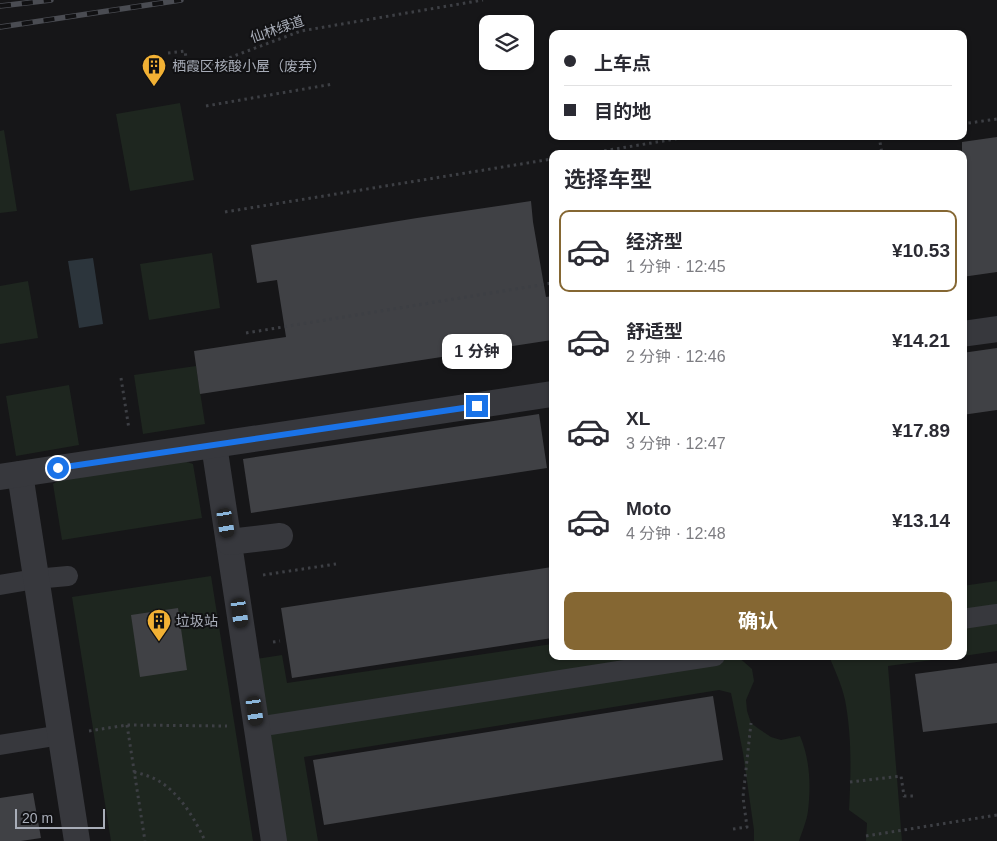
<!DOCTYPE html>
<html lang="zh">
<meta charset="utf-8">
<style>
:root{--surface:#fff;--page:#f7f7f7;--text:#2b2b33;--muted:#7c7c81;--line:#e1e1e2;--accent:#856733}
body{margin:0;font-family:Helvetica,"Noto Sans SC",sans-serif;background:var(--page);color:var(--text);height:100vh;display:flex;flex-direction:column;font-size:19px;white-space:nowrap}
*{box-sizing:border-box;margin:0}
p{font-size:16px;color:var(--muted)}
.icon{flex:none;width:28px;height:28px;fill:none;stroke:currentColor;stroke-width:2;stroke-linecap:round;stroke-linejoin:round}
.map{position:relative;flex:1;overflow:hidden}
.side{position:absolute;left:549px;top:150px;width:418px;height:510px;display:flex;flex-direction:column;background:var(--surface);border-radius:10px;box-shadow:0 1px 4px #0004}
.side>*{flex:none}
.top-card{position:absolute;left:549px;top:30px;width:418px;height:110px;border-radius:10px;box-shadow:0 1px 4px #0004;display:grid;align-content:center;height:110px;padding:0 15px;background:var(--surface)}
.buttons{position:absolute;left:479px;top:15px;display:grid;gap:10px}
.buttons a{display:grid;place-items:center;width:55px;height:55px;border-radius:10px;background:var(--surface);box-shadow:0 1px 4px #0004;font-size:25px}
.scale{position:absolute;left:15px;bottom:12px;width:90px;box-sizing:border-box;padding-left:5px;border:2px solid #a8adb8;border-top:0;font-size:14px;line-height:18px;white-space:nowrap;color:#a8adb8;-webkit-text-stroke:4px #111113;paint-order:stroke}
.end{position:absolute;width:22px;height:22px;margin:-11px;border:6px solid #1a73e8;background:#fff;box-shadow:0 0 0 2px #fff}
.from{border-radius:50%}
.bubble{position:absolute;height:35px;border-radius:10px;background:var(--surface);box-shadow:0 1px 4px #0004;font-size:16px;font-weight:700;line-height:35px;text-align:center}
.car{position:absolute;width:15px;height:30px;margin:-15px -8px;border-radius:6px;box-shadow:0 0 4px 1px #0007;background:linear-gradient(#222 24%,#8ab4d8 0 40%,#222 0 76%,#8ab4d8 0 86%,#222 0)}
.top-card b{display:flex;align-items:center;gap:18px;height:48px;font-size:19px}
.top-card b+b{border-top:1px solid var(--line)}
.top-card i{width:12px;height:12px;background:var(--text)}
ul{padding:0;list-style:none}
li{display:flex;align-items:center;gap:15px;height:82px;margin:0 10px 8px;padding:0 5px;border:2px solid transparent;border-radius:10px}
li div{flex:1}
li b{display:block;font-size:19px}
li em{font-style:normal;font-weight:700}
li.selected{border-color:var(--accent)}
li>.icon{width:45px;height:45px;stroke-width:1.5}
h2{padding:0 15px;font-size:22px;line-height:60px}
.button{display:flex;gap:10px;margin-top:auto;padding:10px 15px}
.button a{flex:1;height:58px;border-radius:10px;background:var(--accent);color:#fff;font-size:20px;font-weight:700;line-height:58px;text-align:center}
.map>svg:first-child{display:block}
.green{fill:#1e261f}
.water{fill:#2c353c}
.building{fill:#404145}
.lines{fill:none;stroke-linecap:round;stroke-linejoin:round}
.path{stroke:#3d3f44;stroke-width:3;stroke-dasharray:2.5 4;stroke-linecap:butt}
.pedestrian{stroke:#37383d;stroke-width:20}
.minor{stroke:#37383d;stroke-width:26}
.rail-casing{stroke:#4a4c52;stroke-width:5.5}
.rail{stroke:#111113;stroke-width:4;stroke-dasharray:11;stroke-linecap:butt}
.route{stroke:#1a73e8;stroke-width:6}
.labels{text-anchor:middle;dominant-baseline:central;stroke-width:4;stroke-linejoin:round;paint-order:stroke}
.street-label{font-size:14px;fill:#a8adb8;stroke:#111113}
.poi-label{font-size:14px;fill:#a8adb8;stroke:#111113;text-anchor:start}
</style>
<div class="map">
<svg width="997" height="841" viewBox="0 0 997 841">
<rect width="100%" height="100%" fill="#161618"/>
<g class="green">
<path d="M180 103 194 180 130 191 116 114Z"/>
<path d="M4 130 17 211 0 213V131Z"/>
<path d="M212 253 220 308 149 320 140 264Z"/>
<path d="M28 281 38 338 0 344V286Z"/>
<path d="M196 366 205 424 143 434 134 375Z"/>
<path d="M69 385 79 445 16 456 6 396Z"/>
<path d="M175 458 193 464 202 518 62 540 53 484 67 475Z"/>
<path d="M211 576 253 841H111L72 597Z"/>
<path d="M997 581V651L963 656 962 586Z"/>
<path d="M552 644V656H737L752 669 754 681 746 700 747 711 751 723 759 729 771 737 781 740 800 736C810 759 811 786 808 811 807 820 802 832 799 841H754V830L743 753 731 693 719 690 304 757 318 841H283L256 659 282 655 287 683Z"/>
<path d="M829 656H961L888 666 902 841H866L867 823 849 810C851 774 852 736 845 700 842 685 835 671 829 656Z"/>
</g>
<path class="water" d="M93 258 103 324 79 328 68 261Z"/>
<g class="building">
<path d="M997 137V272L962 277V142Z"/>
<path d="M531 201 533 222 546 297 552 296V340L200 394 194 351 286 337 277 280 257 283 251 245 417 218Z"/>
<path d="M997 348V410L962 415V353Z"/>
<path d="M539 414 547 468 251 513 243 459Z"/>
<path d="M552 567V638L292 678 281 608Z"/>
<path d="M178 608 187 670 140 677 131 615Z"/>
<path d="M997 663V723L923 732 915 674Z"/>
<path d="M713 696 723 760 324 825 313 760Z"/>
<path d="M33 793 41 838 21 841H0V798Z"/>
</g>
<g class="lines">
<g class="path">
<path d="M168 53 185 51 188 71"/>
<path d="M199 69 301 31 483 0"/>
<path d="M206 106 333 84"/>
<path d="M962 124 997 119"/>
<path d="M879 136 882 154"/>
<path d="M879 137 887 136"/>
<path d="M585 154 693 136"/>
<path d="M225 212 552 159"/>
<path d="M246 333 552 283"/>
<path d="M121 378 129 429"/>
<path d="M263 575 336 564"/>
<path d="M962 587 964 594"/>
<path d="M273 642 280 641"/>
<path d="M127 725 145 841"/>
<path d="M89 731 127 725 227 726"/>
<path d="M134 772C142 774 150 776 157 780 179 792 195 819 205 841"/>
<path d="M850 782 901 776 904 796H915"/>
<path d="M733 829 747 827 743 797 751 723"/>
<path d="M866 836 997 815"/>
</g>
<g class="pedestrian">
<path d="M0 585 35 579 68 576"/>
<path d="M962 619 997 614"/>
<path d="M257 727 715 656"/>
<path d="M0 745 61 735"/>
</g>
<g class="minor">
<path d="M962 334 997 329"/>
<path d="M214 445 274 841"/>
<path d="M20 474 77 841"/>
<path d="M0 477 552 394"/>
<path d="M229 542 280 536"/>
</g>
<defs>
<g id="rail">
<path d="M0 6 51 0"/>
<path d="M0 27 181 0"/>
</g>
</defs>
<use href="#rail" class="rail-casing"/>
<use href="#rail" class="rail"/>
</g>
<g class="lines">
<path class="route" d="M58 468 477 406"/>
</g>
<defs>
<symbol id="building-pin" viewBox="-11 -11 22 30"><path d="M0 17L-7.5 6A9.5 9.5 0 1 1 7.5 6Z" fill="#f2b134" stroke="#111113"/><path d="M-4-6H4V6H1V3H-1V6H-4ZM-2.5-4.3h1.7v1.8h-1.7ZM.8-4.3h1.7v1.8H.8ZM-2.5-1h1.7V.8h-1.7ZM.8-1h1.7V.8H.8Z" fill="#111"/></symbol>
</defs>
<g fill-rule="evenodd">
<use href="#building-pin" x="140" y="52" width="28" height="38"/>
<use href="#building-pin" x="145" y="607" width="28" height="38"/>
</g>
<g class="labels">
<g class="street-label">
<text transform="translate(277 29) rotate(-19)">仙林绿道</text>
</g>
<g class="poi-label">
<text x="172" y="66">栖霞区核酸小屋（废弃）</text>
<text x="176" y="621">垃圾站</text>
</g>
</g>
</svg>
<div class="buttons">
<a><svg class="icon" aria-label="layers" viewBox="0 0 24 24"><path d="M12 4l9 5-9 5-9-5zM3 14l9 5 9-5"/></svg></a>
</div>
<div class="scale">20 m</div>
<i class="end from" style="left:58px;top:468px"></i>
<i class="end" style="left:477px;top:406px"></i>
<div class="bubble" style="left:442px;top:334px;width:70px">1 分钟</div>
<i class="car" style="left:226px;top:523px;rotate:171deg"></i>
<i class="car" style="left:240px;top:613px;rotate:172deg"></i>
<i class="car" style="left:255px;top:711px;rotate:172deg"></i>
<div class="top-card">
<b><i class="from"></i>上车点</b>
<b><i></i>目的地</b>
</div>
<section class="side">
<h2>选择车型</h2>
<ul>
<li class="selected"><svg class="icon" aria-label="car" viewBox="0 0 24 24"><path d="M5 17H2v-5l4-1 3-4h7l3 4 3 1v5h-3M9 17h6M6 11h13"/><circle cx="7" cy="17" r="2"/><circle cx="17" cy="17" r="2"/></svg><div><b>经济型</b><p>1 分钟 · 12:45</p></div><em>¥10.53</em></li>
<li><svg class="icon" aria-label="car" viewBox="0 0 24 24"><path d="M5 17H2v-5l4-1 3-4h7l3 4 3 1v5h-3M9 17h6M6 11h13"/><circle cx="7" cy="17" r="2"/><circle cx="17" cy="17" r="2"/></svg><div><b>舒适型</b><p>2 分钟 · 12:46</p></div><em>¥14.21</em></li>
<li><svg class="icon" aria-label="car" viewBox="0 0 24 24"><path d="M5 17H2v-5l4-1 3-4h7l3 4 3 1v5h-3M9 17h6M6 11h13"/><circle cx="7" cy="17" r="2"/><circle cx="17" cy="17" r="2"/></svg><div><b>XL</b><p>3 分钟 · 12:47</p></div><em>¥17.89</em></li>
<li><svg class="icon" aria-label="car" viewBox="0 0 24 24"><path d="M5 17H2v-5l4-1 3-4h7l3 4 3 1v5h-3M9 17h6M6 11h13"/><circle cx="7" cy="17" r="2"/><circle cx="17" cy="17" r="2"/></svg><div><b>Moto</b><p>4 分钟 · 12:48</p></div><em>¥13.14</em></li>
</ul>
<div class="button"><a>确认</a></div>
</section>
</div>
